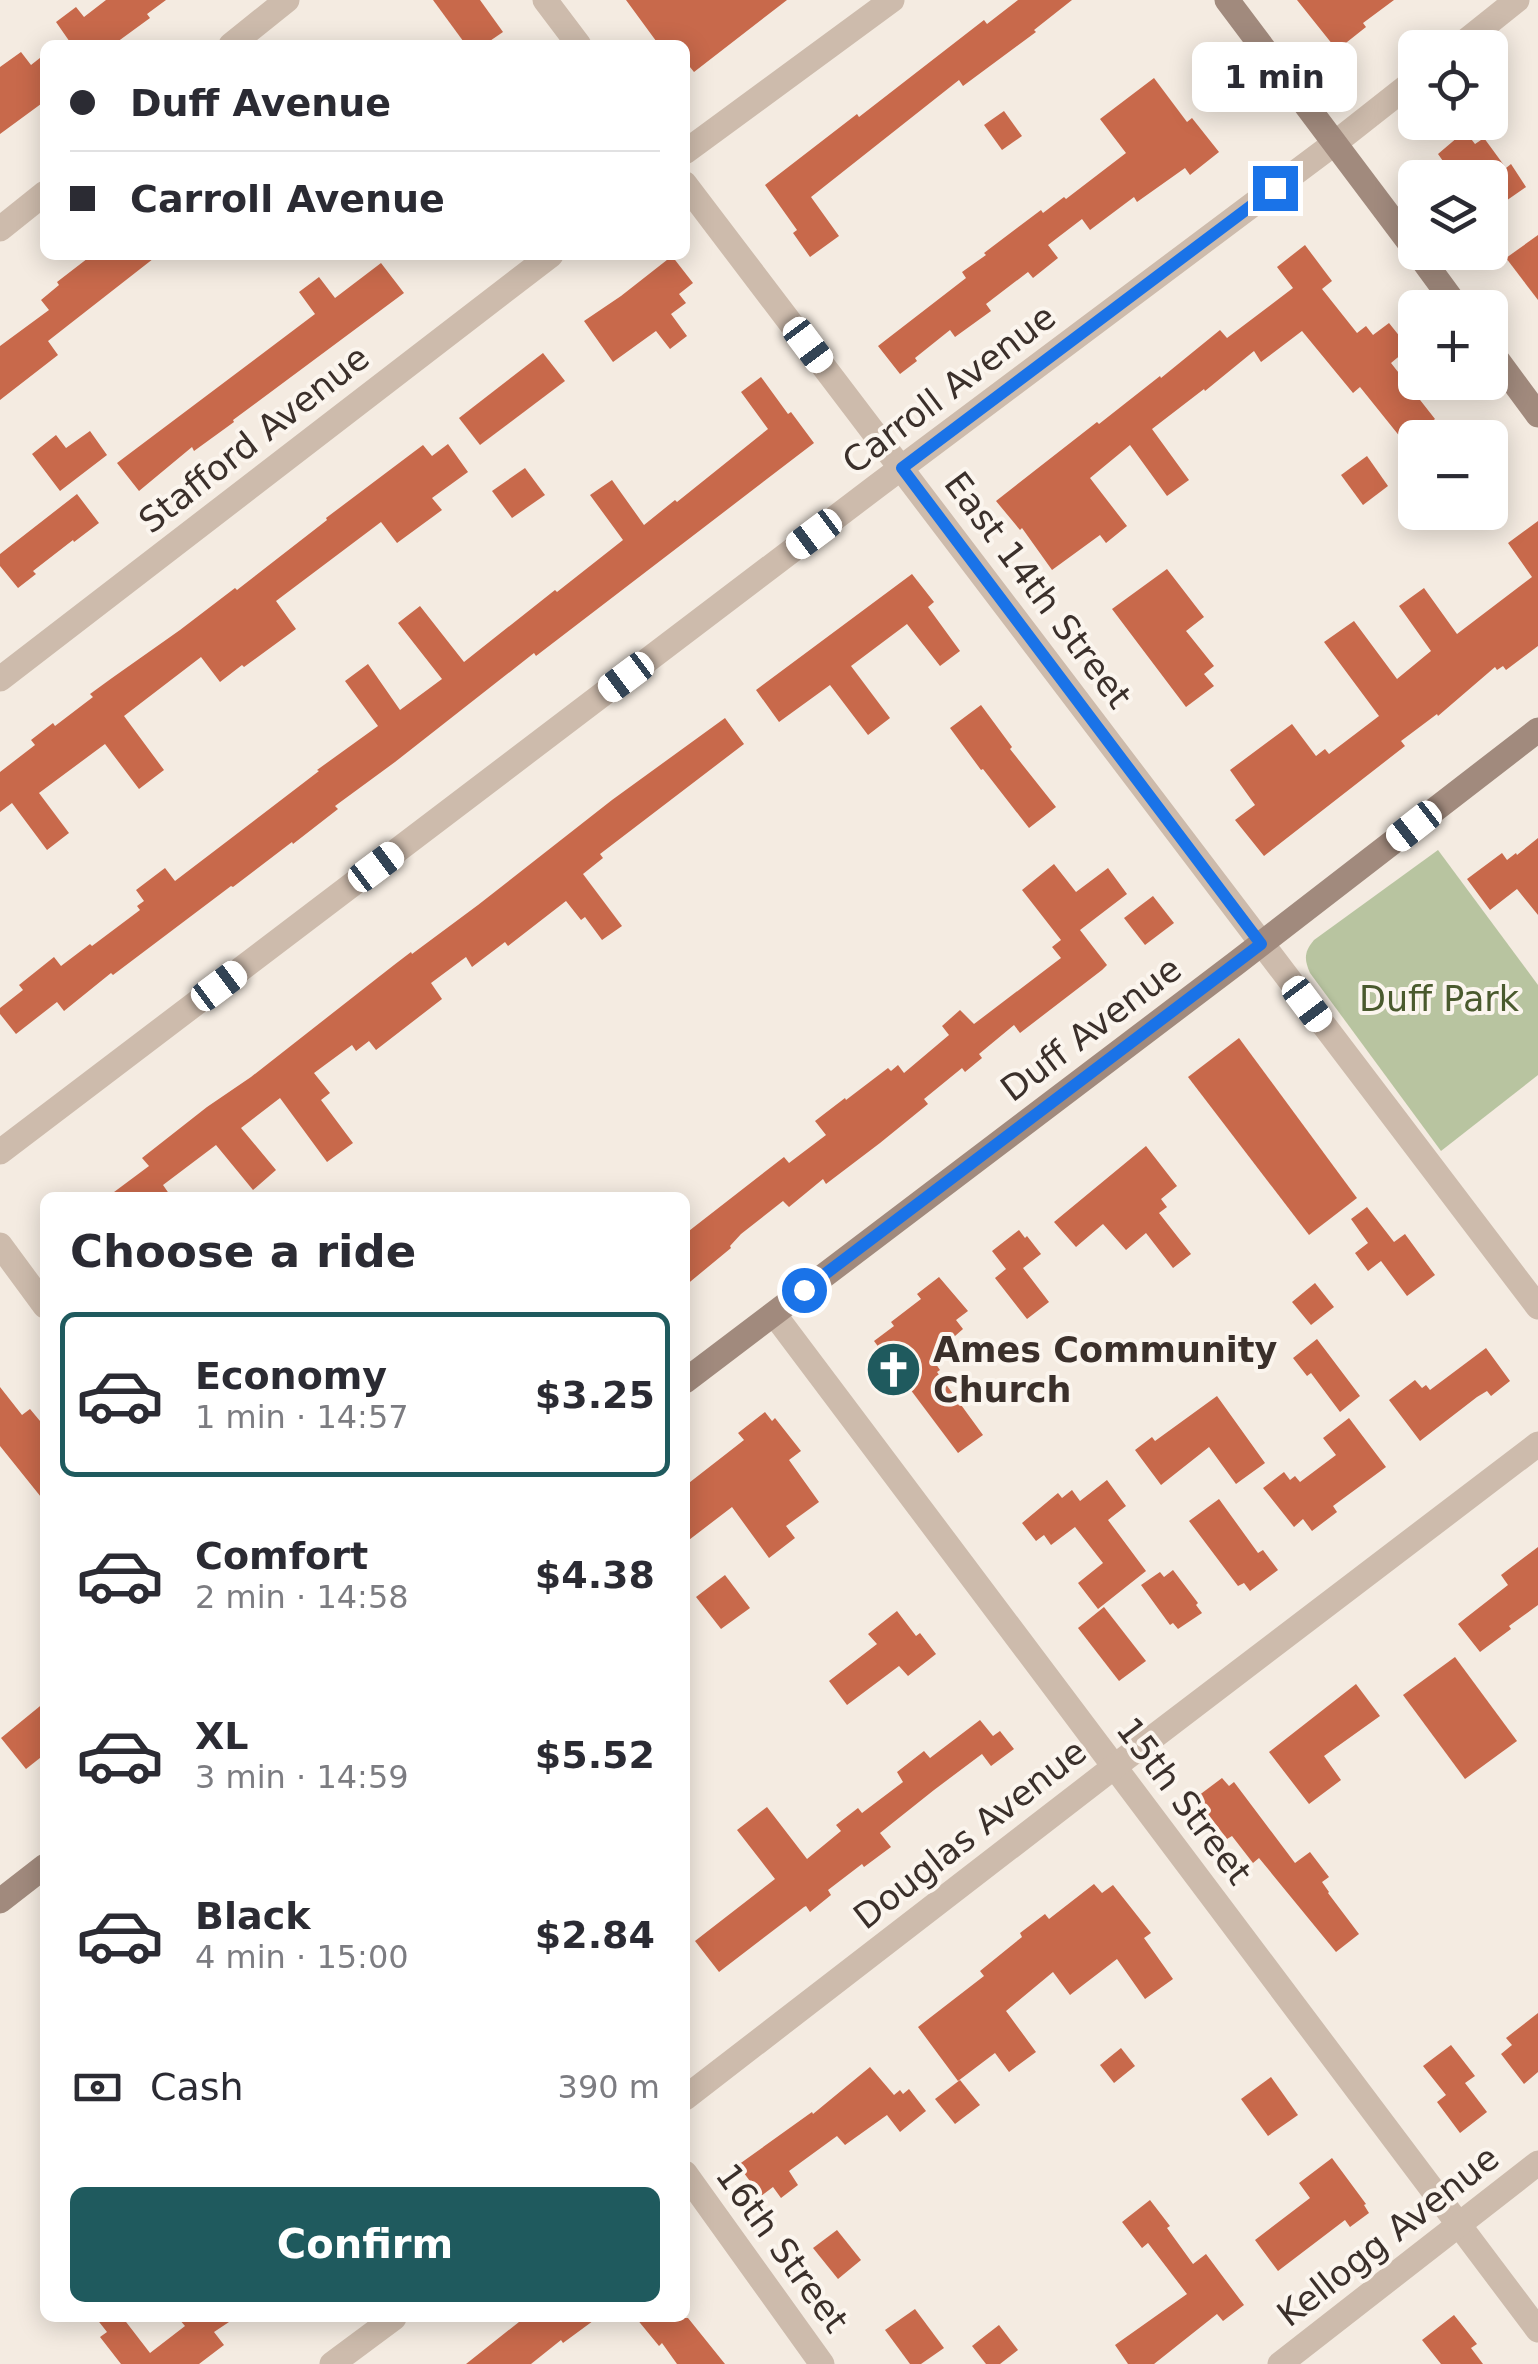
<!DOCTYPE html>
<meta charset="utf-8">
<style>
:root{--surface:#fff;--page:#f7f7f7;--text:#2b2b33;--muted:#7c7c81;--line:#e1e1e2;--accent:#1f5a5e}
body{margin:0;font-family:"DejaVu Sans",sans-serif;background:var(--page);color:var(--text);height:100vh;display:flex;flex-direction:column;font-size:38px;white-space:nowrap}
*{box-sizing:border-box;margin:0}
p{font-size:32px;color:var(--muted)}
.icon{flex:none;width:55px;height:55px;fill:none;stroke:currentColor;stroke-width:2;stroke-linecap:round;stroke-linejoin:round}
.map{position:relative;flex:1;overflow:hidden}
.panel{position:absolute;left:40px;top:1192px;width:650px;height:1130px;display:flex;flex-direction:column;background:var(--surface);border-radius:15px;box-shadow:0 5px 25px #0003}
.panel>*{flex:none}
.banner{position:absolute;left:40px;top:40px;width:650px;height:220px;border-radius:15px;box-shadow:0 5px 25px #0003;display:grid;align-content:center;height:220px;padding:0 30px;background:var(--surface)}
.controls{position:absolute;left:1398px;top:30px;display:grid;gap:20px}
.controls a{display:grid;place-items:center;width:110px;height:110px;border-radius:15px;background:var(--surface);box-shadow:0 5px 25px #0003;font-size:50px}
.end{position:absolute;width:45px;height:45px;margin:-22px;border:12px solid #1a73e8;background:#fff;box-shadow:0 0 0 5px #fff}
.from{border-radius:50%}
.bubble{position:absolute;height:70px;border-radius:15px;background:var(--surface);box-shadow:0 5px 25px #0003;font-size:32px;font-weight:700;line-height:70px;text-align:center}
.car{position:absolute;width:30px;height:60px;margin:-30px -15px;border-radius:12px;box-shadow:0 0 8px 2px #0007;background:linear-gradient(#fff 24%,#345 0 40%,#fff 0 76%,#345 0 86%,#fff 0)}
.banner b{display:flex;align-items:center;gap:35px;height:95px;font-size:38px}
.banner b+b{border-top:2px solid var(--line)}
.banner i{width:25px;height:25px;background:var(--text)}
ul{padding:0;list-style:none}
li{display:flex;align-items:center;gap:30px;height:165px;margin:0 20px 15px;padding:0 10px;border:5px solid transparent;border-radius:15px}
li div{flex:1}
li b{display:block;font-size:38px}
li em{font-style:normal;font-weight:700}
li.selected{border-color:var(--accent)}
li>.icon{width:90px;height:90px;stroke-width:1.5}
h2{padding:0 30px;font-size:45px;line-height:120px}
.pay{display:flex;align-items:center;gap:25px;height:110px;padding:0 30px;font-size:38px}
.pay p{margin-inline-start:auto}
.primary-button{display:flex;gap:20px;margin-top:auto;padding:20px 30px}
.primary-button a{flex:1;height:115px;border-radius:15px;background:var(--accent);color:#fff;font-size:40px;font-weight:700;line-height:115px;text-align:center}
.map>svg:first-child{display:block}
.green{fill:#b8c4a0}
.building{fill:#c8694b}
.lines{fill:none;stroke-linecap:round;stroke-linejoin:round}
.minor{stroke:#cdbbac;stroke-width:25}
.secondary{stroke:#a18a7d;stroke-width:25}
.route{stroke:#1a73e8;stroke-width:12}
.labels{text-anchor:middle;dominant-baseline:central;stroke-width:8;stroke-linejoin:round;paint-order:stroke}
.street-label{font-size:35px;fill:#3b302b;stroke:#fbf5ee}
.park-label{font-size:35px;fill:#4a5a2e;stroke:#fbf5ee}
.poi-label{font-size:35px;font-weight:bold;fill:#3b302b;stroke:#fbf5ee;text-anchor:start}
</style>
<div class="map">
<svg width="1538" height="2364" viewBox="0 0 1538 2364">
<rect width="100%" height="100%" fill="#f4ebe1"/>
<path class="green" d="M1438 850 1538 985V1075L1441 1151 1310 973C1304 959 1304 952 1314 940Z"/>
<g class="building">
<path d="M106 0H166L147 14 150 18 113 45H72L56 22 76 7 84 17Z"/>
<path d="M433 0H480L503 32 484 45H466Z"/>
<path d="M626 0H787L694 72 685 61V45H659Z"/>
<path d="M1018 0H1072L1034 30 1036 32 963 86 959 80 811 197 839 236 810 257 793 233 797 230 765 185 857 114 859 117 984 20 987 24Z"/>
<path d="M1297 0H1394L1363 23 1366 27 1337 50Z"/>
<path d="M21 52 31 65 45 54V101L0 134V67Z"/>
<path d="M1154 78 1187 122 1192 118 1219 152 1190 175 1185 168 1137 202 1134 197 1090 230 1082 219 1048 245 1058 258 1033 278 1028 272 986 304 991 311 955 337 950 330 915 358 917 361 900 374 878 346 966 278 962 272 986 255 984 253 1041 210 1043 213 1064 197 1066 199 1126 153 1100 119Z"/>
<path d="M1004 111 1022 136 1002 150 984 125Z"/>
<path d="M1465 131 1475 144 1484 138 1506 168 1511 164 1526 187 1490 212V178H1455L1438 154Z"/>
<path d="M1538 235V300L1506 258Z"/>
<path d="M1305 245 1332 281 1322 289 1357 333 1366 326 1373 335 1389 323 1409 348 1391 363 1435 419 1405 443 1360 387 1353 393 1302 331 1261 362 1254 351 1205 391 1204 389 1152 429 1189 480 1167 496 1130 445 1090 478 1127 526 1106 543 1100 535 1052 570 1022 528 1020 530 996 501 1097 422 1099 424 1160 376 1161 378 1220 330 1227 338 1293 288 1277 267Z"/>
<path d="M92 255H158L48 341 58 355 0 400V346L49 310 41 300 59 285 57 282Z"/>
<path d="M672 256 693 283 679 294 686 303 671 314 687 336 670 349 656 331 613 362 584 321 621 296Z"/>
<path d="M381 263 404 293 233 420 234 422 194 451 192 447 139 491 117 463 315 314 299 292 319 277 335 298Z"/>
<path d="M543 353 565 381 480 445 459 418Z"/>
<path d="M761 377 788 414 791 412 814 443 536 656 534 653 395 762 335 806 338 809 293 844 292 842 233 887 231 886 113 975 111 973 64 1011 57 1002 16 1034 0 1014V1008L23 990 19 985 54 957 61 966 90 944 92 946 140 910 137 906 144 901 136 890 165 868 175 881 319 771 317 770 378 726 345 681 368 664 400 710 442 679 398 623 420 606 464 662 555 590 557 592 623 540 590 495 612 480 644 525 675 500 677 502 768 429 741 392Z"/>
<path d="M90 431 107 455 60 491 32 454 56 435 66 448Z"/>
<path d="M448 444 468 472 432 498 442 510 397 543 381 522 276 601 296 629 244 667 242 665 220 682 201 657 124 716 164 770 139 789 105 744 39 793 69 833 47 850 12 803 0 812V772L35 745 31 740 53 723 55 726 93 697 90 694 112 678 180 630 235 588 237 590 327 520 326 518 423 445 432 456Z"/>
<path d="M1367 456 1388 486 1363 505 1341 475Z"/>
<path d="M525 468 545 495 512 518 492 491Z"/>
<path d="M77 494 99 523 74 542 73 540 33 571 36 574 18 588 0 566V554Z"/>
<path d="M1538 521V646L1506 670 1503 666 1497 670 1495 667 1438 716 1437 714 1401 741 1405 746 1264 856 1235 820 1255 805 1230 770 1292 724 1316 756 1325 749 1329 754 1379 716 1324 642 1354 621 1397 679 1431 651 1399 606 1424 588 1457 634 1532 577 1508 543Z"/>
<path d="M1167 569 1204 617 1186 631 1214 666 1204 674 1214 686 1186 707 1112 609Z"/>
<path d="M912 574 934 602 928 607 960 651 940 666 907 624 851 666 890 718 868 735 830 685 779 722 756 690Z"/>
<path d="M981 705 1012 747 1010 749 1056 807 1029 828 983 769 981 770 950 728Z"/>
<path d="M725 718 744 744 600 854 603 858 583 874 622 926 602 940 585 917 581 920 566 901 508 946 505 942 472 967 466 957 431 983 442 999 376 1050 369 1041 356 1051 352 1045 314 1073 330 1093 321 1100 353 1143 327 1162 280 1098 241 1128 276 1170 253 1190 216 1145 163 1185 172 1198H106L149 1166 142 1158 207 1107 251 1077 394 965 411 952 412 954 478 905 612 800Z"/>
<path d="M1538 838V915L1517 889 1490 910 1467 879 1502 853 1507 860 1516 853 1517 855Z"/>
<path d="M1054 864 1076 892 1108 868 1127 894 1080 930 1107 965 1102 970 1020 1033 1014 1025 979 1054 982 1058 965 1072 962 1068 924 1099 928 1104 880 1143 826 1184 823 1179 789 1207 783 1201 741 1234 730 1246 731 1248 685 1286V1234L784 1157 789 1163 826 1135 815 1121 845 1098 846 1100 888 1068 891 1071 898 1065 904 1073 949 1035 942 1026 960 1010 974 1024 1061 958 1052 947 1061 940 1022 890Z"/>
<path d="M1153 896 1174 923 1145 945 1124 918Z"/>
<path d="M1239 1038 1357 1198 1309 1235 1188 1077Z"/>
<path d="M1146 1146 1177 1186 1161 1199 1167 1207 1159 1213 1191 1254 1173 1268 1146 1233 1126 1250 1103 1224 1076 1247 1054 1222Z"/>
<path d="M1367 1207 1394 1242 1405 1234 1435 1275 1407 1296 1381 1261 1368 1271 1355 1253 1368 1243 1351 1219Z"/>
<path d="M1019 1230 1025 1238 1027 1236 1041 1254 1023 1268 1049 1302 1027 1319 995 1278 1006 1269 992 1251Z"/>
<path d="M939 1277 968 1311 956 1320 963 1329 931 1357 940 1370 937 1372 983 1435 958 1453 874 1341 894 1326 891 1322 921 1299 917 1294Z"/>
<path d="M1315 1283 1334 1307 1311 1325 1292 1302Z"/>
<path d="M1317 1339 1360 1396 1340 1412 1311 1373 1307 1376 1293 1358Z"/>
<path d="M1486 1348 1510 1381 1491 1396 1487 1391 1477 1397 1420 1441 1389 1400 1415 1380 1422 1388 1426 1385 1430 1390Z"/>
<path d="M0 1387 22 1415 30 1409 45 1427V1502L0 1446Z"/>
<path d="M1217 1396 1265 1463 1236 1484 1209 1447 1161 1485 1135 1450 1152 1437 1155 1441Z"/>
<path d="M765 1412 772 1421 775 1418 801 1451 789 1460 819 1502 786 1526 795 1538 769 1558 732 1507 685 1543V1486L744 1440 738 1433Z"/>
<path d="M1349 1418 1386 1467 1333 1506 1337 1512 1312 1531 1303 1519 1294 1527 1263 1488 1284 1472 1290 1480 1295 1476 1300 1482 1336 1455 1323 1438Z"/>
<path d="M1107 1480 1126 1506 1108 1520 1146 1571 1098 1609 1078 1583 1103 1563 1075 1527 1051 1545 1044 1535 1036 1541 1022 1523 1058 1493 1062 1498 1072 1490 1080 1501Z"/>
<path d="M1219 1499 1258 1553 1263 1550 1278 1570 1250 1591 1244 1583 1238 1586 1189 1521Z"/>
<path d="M1538 1547V1605L1509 1626 1511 1629 1480 1652 1458 1624 1508 1585 1501 1575Z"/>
<path d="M1173 1570 1198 1603 1196 1605 1202 1613 1178 1629 1173 1623 1170 1625 1141 1585 1160 1572 1164 1577Z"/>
<path d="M725 1575 750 1608 721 1629 696 1597Z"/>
<path d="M1104 1607 1146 1661 1119 1681 1078 1628Z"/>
<path d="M897 1611 916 1636 920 1633 936 1654 908 1676 899 1666 847 1705 829 1681 877 1644 868 1634Z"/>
<path d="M1455 1657 1517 1741 1465 1779 1403 1695Z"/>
<path d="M1356 1684 1380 1716 1324 1756 1341 1780 1309 1804 1269 1752Z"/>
<path d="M45 1702V1754L26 1769 1 1738Z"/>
<path d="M980 1720 993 1736 1000 1731 1014 1749 991 1766 982 1754 934 1790 880 1833 891 1847 864 1867 862 1864 828 1890 831 1895 810 1912 806 1906 804 1907 719 1972 695 1941 775 1879 737 1830 767 1807 807 1859 841 1831 836 1825 858 1808 862 1813 903 1782 897 1772 924 1751 930 1758Z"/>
<path d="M1222 1778 1229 1786 1234 1782 1295 1863 1310 1852 1329 1877 1322 1882 1329 1892 1328 1893 1359 1934 1336 1952 1259 1858 1253 1863 1232 1836 1227 1839 1202 1806 1205 1804 1198 1796Z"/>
<path d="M1094 1884 1102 1893 1113 1885 1151 1933 1144 1938 1173 1979 1145 1999 1117 1959 1070 1995 1053 1972 1006 2011 1036 2052 1009 2072 995 2053 958 2081 918 2027 984 1976 980 1971 1022 1937 1020 1933 1045 1914 1049 1919Z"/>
<path d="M1538 2013V2072L1524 2084 1501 2054 1512 2045 1506 2038Z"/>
<path d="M1451 2045 1475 2076 1465 2083 1487 2112 1460 2133 1437 2102 1446 2095 1423 2066Z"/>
<path d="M1121 2048 1135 2066 1114 2083 1100 2065Z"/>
<path d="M870 2067 894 2095 900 2090 903 2094 909 2089 926 2111 900 2132 887 2115 845 2145 837 2136 789 2171 798 2185 781 2198 773 2187 761 2196 738 2165 812 2112 813 2114Z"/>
<path d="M1271 2077 1298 2115 1268 2136 1241 2099Z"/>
<path d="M960 2080 980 2105 955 2124 935 2099Z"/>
<path d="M1332 2158 1366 2204 1364 2205 1369 2213 1350 2227 1345 2220 1278 2271 1255 2240 1310 2198 1299 2183Z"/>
<path d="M1150 2200 1170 2226 1167 2228 1193 2264 1206 2254 1244 2305 1223 2321 1217 2314 1154 2364H1128L1115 2345 1187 2294 1148 2243 1142 2248 1122 2222Z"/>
<path d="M837 2230 861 2260 838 2279 813 2248Z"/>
<path d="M915 2309 944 2348 921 2364H910L885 2330Z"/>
<path d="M1454 2315 1477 2344 1471 2348 1483 2364H1441L1422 2340Z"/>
<path d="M96 2318H123L150 2353 185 2326 178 2318H235L214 2332 224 2345 199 2364H121L100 2337 107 2332Z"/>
<path d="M524 2318H597L563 2343 561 2340 531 2364H466Z"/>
<path d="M636 2318H688L725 2364H677L662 2343 659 2346Z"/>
<path d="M999 2325 1018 2350 1000 2364H986L972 2346Z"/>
</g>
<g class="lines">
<g class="minor">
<path d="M545 0 579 45"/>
<path d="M231 45 287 0"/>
<path d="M1457 48 1517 0"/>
<path d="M685 152 892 0"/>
<path d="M685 184 1538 1307"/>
<path d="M0 229 45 193"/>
<path d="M0 679 551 255"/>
<path d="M0 1152 877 486 1335 143 1415 80"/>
<path d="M0 1245 45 1306"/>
<path d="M774 1314 1538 2330"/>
<path d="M685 2098 1114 1767 1538 1444"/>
<path d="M685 2173 822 2364"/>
<path d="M332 2364 394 2318"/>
<path d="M1280 2364 1538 2163"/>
</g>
<g class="secondary">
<path d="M1227 0 1415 250"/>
<path d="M1417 252 1458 308"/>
<path d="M1490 350 1538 415"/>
<path d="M685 1381 1235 964 1538 730"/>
<path d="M0 1901 45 1866"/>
</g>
</g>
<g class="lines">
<path class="route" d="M804 1290 1261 944 902 468 1275 188"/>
</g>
<defs>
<symbol id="church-disc" viewBox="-11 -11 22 22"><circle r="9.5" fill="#1f5a5e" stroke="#fbf5ee"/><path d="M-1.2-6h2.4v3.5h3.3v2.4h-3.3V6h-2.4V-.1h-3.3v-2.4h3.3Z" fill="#fff"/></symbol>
</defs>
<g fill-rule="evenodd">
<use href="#church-disc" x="862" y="1338" width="63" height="63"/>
</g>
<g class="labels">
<g class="street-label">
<text transform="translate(949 389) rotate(-37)">Carroll Avenue</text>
<text transform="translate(254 439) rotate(-38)">Stafford Avenue</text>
<text transform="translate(1038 590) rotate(53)">East 14th Street</text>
<text transform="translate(1091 1029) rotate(-37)">Duff Avenue</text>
<text transform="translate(1184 1801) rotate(53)">15th Street</text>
<text transform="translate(970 1834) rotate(-38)">Douglas Avenue</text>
<text transform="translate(1388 2236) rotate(-38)">Kellogg Avenue</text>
<text transform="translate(782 2248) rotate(54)">16th Street</text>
</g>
<g class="park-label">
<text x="1439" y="999">Duff Park</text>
</g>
<g class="poi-label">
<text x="933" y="1350">Ames Community<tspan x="933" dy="40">Church</tspan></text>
</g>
</g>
</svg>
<div class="controls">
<a><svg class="icon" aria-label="locate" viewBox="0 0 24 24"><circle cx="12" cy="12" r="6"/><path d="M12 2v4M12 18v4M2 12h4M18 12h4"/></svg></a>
<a><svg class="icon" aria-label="layers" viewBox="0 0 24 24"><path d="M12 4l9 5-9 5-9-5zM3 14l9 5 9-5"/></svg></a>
<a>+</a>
<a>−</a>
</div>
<i class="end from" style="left:804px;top:1290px"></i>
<i class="end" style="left:1275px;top:188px"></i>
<div class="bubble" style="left:1192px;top:42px;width:165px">1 min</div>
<i class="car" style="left:808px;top:345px;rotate:143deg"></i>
<i class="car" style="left:814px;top:534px;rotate:233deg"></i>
<i class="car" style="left:626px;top:677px;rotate:233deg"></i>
<i class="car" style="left:1414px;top:826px;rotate:232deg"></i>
<i class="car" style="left:376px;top:867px;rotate:53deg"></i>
<i class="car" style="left:219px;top:986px;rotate:53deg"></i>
<i class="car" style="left:1307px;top:1004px;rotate:143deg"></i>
<div class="banner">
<b><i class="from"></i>Duff Avenue</b>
<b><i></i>Carroll Avenue</b>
</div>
<section class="panel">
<h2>Choose a ride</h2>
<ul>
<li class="selected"><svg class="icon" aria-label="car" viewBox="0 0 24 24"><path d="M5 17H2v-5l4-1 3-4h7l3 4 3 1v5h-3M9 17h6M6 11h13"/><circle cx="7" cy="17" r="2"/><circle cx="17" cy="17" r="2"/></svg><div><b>Economy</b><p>1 min · 14:57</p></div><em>$3.25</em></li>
<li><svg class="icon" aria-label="car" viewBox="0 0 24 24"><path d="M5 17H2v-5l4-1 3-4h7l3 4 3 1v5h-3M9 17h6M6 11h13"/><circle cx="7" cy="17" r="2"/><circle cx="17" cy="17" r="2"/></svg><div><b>Comfort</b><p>2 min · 14:58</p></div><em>$4.38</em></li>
<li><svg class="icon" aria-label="car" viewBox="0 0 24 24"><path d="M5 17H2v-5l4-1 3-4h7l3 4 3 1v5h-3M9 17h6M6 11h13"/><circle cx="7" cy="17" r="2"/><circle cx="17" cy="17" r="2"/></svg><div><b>XL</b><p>3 min · 14:59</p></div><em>$5.52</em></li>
<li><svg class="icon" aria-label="car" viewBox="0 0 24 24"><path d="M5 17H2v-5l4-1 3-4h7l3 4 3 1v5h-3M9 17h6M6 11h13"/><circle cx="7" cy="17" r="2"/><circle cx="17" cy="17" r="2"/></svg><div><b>Black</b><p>4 min · 15:00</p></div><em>$2.84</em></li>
</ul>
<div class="pay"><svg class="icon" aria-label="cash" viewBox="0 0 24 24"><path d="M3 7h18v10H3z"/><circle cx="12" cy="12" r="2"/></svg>Cash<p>390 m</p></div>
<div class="primary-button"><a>Confirm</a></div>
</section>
</div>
